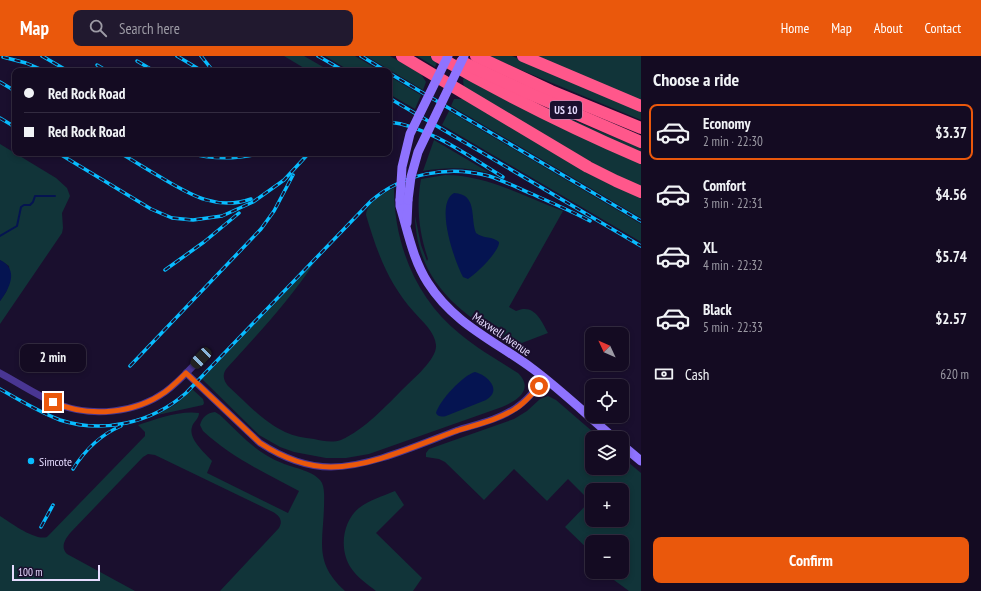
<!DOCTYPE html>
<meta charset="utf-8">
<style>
:root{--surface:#140b22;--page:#21192f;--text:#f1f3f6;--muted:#9d9ba5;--line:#332b40;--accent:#ea580c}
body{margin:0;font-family:"PT Sans Narrow",sans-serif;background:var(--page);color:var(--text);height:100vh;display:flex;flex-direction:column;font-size:15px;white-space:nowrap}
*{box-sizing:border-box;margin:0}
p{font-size:13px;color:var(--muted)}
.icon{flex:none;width:22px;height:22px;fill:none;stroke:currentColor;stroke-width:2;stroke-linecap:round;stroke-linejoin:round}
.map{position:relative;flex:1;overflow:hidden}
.side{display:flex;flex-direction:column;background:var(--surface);width:340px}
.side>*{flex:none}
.hud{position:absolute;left:12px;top:12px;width:380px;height:88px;border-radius:8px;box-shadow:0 2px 6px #0003,0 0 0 1px var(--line);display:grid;align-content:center;height:88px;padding:0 12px;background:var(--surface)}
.needle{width:26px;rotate:314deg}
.fabs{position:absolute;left:585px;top:271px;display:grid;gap:8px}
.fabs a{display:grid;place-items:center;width:44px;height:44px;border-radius:8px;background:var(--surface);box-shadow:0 2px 6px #0003,0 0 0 1px var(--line);font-size:20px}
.scale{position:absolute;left:12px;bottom:10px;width:88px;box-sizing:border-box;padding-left:4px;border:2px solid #e6dcff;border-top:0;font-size:11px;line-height:14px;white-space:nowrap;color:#e6dcff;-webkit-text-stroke:3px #1a0f2e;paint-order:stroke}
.end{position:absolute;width:18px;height:18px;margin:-9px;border:5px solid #ea580c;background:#fff;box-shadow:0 0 0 2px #fff}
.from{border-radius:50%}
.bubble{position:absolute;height:28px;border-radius:8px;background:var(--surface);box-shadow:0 2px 6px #0003,0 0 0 1px var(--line);font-size:13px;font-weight:600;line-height:28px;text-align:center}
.car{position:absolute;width:12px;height:24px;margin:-12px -6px;border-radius:5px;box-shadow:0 0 3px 1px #0007;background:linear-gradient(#222 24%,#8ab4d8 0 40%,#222 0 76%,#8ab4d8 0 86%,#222 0)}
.hud b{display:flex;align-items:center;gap:14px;height:38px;font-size:15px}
.hud b+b{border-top:1px solid var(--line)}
.hud i{width:10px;height:10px;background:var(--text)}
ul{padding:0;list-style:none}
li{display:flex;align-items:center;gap:12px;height:56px;margin:0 8px 6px;padding:0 4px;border:2px solid transparent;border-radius:8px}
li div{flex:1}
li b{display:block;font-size:15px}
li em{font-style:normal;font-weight:600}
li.selected{border-color:var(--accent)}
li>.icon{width:36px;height:36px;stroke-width:1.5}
h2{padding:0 12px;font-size:18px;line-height:48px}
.pay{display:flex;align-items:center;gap:10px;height:44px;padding:0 12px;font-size:15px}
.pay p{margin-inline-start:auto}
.action{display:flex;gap:8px;margin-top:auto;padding:8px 12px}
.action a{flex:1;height:46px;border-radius:8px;background:var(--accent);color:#fff;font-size:16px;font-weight:600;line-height:46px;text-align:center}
header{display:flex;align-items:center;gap:24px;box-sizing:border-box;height:56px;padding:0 20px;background:var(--accent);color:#fff}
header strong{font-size:19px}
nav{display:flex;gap:22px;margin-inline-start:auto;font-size:14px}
.search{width:280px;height:36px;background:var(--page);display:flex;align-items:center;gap:10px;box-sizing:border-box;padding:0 14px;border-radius:8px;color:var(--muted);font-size:15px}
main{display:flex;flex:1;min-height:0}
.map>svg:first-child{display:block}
.green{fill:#113439;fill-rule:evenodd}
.water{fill:#051451}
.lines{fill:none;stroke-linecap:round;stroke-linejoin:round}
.stream{stroke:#051451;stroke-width:2}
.minor{stroke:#493692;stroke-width:7}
.secondary{stroke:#8f73ff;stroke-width:9}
.motorway{stroke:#ff578b;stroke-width:12}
.rail-casing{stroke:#08bcff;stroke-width:3.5}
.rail{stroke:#1a0f2e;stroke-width:2;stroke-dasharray:6;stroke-linecap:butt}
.secondary-bridge{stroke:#8f73ff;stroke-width:9}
.route{stroke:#ea580c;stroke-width:5}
.poi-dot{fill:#08bcff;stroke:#1a0f2e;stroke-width:1.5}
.labels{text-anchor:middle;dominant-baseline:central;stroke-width:4;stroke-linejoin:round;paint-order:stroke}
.shield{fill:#1a0f2e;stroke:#a99ec0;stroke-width:1}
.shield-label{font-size:11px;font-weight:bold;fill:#e6dcff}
.street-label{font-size:12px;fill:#e6dcff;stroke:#1a0f2e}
.poi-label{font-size:12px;fill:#e6dcff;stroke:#1a0f2e;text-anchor:start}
</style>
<header>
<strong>Map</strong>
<div class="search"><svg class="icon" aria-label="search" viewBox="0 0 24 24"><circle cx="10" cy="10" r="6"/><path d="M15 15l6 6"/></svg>Search here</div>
<nav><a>Home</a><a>Map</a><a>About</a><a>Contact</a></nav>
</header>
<main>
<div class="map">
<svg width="641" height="535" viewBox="0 0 641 535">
<rect width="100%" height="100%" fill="#1a0f2e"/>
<g class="green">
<path d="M284 0H304L330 15H309Z"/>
<path d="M325 0H355L380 15H350Z"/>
<path d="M366 0H390L421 18 426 26 423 34Z"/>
<path d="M417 0H431L438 4 435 11Z"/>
<path d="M489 0H512L641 54V64L521 14Z"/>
<path d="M537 0H641V47Z"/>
<path d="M389 20 421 39 415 53 389 38Z"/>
<path d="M465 20 641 105V133L633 130 464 33 463 24Z"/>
<path d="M454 43H464L641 141V162L451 50Z"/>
<path d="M449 55 641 168V186L442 69Z"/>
<path d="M554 56 641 92V98Z"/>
<path d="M434 84 490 117C467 111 446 111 423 115Z"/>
<path d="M0 88 56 122 67 132 70 140 62 157 63 172 62 177 0 268V245L6 236 10 224 9 210 0 204Z"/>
<path d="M445 119C487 119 525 141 563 155L509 251 516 255C534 247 541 264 548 277L514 290C462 258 417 228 415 160L421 189 427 205 428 203C419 176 416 151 421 123Z"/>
<path d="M394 132C394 188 416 243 460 278 478 293 499 305 518 317 535 334 516 345 502 351L369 398 346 402H326L294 396 280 391 259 379 202 323 314 207C289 245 258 278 227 312 222 318 223 324 228 330 246 346 263 366 285 376 294 380 304 382 314 383 323 385 332 387 341 384 364 374 387 349 404 332 414 322 437 303 436 289 435 276 422 265 414 256 388 227 377 196 366 159 367 146 384 137 394 132Z"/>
<path d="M192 333 203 343 204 347 203 349 157 359 176 348Z"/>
<path d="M548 340 556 344 600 382H592V412H622V401L641 417V535H629L603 516H622V486H592V497L565 471 590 445 568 423 547 445 514 413 484 444 445 406 439 403 426 401V397L429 393 514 363 527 355 540 343ZM592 434H622V464H592Z"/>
<path d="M215 356 220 359C239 377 256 397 282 407 293 412 316 415 322 427 325 434 324 443 324 451 323 487 314 507 345 535H220L279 472C283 465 280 460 273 456L155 399 148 398 143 401 71 476C65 483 60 491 67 498L135 535H0V460C11 467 35 485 47 481L145 380V376L138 369C156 363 181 354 199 357 199 363 193 366 192 371 188 383 205 397 212 405L207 417 288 457 299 435C265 417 231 401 203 375L200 369C202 361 207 357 215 356Z"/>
<path d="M395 435 404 449 376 477 422 522 413 535H376C367 528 357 521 351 512 339 494 342 466 359 452 369 444 383 440 395 435Z"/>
</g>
<g class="water">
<path d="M454 137C478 138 470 162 476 177 483 183 493 180 499 186 500 195 476 218 468 223L463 221C455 206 434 148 454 137Z"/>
<path d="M0 204C19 213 10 232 0 245Z"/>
<path d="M475 316C487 319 503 334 486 344L446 360C442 361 438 361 436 357 439 345 463 319 475 316Z"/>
</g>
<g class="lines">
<path class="stream" d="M0 180 17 170 21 151 24 149H30L33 146 35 140H55"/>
<g class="minor">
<path d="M0 317C19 327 39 341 60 349 93 361 136 357 165 336 179 326 190 313 201 302"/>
<path d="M186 317 260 387C280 400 306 411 331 411 370 411 420 388 458 374 478 368 500 363 517 351 528 344 536 333 544 323"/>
</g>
<g class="secondary">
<path d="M400 144V150C408 176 413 204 428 227 454 268 495 285 533 313 561 334 587 359 614 382"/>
<path d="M407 167 408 144"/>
<path d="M622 389 641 405"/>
</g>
<g class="motorway">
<path d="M402 0 588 111 616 125 641 136"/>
<path d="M437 0C503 38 571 72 641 102"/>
<path d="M476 0 551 35 641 72"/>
<path d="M523 0 641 50"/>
<path d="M462 6 533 39 641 86"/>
</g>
<defs>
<g id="rail">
<path d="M42 0 68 15"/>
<path d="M177 0 202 15"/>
<path d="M201 0 213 15"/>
<path d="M318 0 344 15"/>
<path d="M361 0 386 15"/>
<path d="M3 1 26 7 45 15"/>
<path d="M137 5 154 15"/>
<path d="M97 9 107 15"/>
<path d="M389 17 641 165"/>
<path d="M0 26 15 35"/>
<path d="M389 42 641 190"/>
<path d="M0 62 15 71"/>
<path d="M389 66C428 70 470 101 503 121"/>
<path d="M58 97 151 153 172 162 193 164 222 160 253 146 284 124 309 97"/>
<path d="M120 97C134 105 148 114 162 122 191 139 217 155 251 143"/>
<path d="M190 97C214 104 238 103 262 97"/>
<path d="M165 214 204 186 239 157"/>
<path d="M130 310 261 173 274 155 293 119"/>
<path d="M0 333C19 344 39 356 60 364 103 378 152 367 186 337L371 145C403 117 449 109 489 120 504 125 518 132 532 138 552 147 571 155 590 165"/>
<path d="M73 413C85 394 100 379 121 370"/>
<path d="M41 471 53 449"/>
</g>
</defs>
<use href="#rail" class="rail-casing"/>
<use href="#rail" class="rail"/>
<g class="secondary-bridge">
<path d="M400 144 402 111 410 78 448 0"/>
<path d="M408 144 411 121 418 96 464 0"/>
</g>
</g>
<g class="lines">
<path class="route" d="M53 346C88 362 134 358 165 336 173 330 179 324 186 317L260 387C280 400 306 411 331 411 371 411 417 389 456 375 475 369 498 364 515 353 525 347 532 338 539 330"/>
</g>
<circle class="poi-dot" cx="31" cy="405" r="4"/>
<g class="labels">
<rect class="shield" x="550" y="45" width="32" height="18" rx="3"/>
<g class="shield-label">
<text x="566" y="54">US 10</text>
</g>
<g class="street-label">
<text transform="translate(502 278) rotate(34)">Maxwell Avenue</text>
</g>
<g class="poi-label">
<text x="39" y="405">Simcote</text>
</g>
</g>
</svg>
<div class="fabs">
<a><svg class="needle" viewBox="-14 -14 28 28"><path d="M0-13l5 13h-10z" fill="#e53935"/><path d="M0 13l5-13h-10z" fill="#9d9ba5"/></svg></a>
<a><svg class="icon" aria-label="locate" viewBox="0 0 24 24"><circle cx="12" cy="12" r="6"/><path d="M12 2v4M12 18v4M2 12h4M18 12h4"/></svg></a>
<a><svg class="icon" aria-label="layers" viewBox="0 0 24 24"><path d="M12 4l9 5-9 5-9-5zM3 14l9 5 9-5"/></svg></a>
<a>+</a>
<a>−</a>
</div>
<div class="scale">100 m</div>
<i class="end from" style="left:539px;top:330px"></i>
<i class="end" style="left:53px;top:346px"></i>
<div class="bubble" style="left:20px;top:288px;width:66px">2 min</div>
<i class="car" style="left:201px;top:302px;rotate:224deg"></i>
<div class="hud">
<b><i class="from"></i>Red Rock Road</b>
<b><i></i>Red Rock Road</b>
</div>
</div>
<section class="side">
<h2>Choose a ride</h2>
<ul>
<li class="selected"><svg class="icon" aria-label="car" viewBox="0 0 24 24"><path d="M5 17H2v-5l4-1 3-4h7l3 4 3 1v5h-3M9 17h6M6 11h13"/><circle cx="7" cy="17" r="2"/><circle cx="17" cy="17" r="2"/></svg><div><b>Economy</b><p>2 min · 22:30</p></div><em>$3.37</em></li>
<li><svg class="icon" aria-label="car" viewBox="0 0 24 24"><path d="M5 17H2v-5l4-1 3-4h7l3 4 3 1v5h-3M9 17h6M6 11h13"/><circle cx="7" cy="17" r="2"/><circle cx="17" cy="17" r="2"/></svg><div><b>Comfort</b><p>3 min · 22:31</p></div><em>$4.56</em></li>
<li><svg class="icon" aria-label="car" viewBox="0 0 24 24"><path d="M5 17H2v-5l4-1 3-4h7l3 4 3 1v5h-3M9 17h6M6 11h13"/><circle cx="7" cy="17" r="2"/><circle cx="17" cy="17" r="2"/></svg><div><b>XL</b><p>4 min · 22:32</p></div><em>$5.74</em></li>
<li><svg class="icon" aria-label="car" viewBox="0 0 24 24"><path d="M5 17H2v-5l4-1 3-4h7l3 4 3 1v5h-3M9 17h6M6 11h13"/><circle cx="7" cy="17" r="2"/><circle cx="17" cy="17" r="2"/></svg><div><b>Black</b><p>5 min · 22:33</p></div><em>$2.57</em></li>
</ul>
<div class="pay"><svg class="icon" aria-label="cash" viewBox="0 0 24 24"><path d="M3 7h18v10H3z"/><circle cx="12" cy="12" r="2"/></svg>Cash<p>620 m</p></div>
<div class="action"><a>Confirm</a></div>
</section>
</main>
